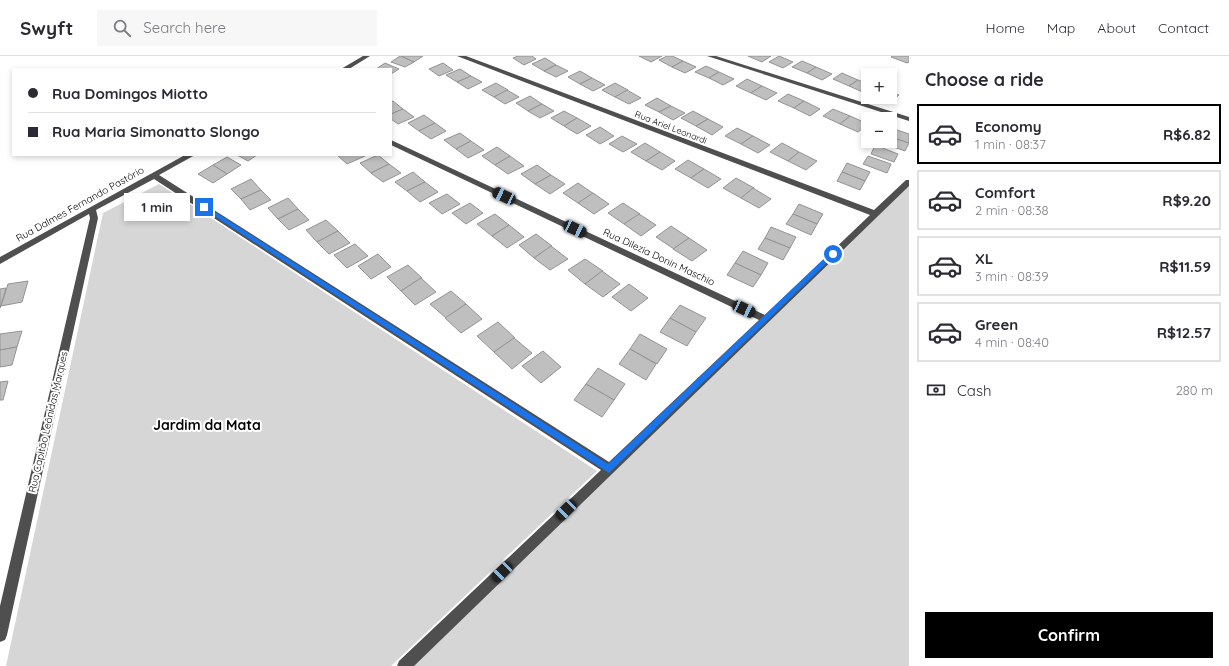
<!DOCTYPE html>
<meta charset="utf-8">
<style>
:root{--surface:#fff;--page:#f7f7f7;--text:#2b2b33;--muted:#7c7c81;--line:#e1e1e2;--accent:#000}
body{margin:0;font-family:Quicksand,sans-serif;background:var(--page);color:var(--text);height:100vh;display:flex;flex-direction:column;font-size:15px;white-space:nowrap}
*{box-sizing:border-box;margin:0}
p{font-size:13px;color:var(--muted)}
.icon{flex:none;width:22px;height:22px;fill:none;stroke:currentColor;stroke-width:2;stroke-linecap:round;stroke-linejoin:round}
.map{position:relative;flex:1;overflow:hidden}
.details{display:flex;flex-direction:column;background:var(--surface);width:320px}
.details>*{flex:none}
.hud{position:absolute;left:12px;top:12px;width:380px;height:88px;border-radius:0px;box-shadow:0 2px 6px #0003;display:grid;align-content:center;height:88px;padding:0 16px;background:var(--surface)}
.tools{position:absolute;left:861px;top:12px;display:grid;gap:8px}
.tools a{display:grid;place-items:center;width:36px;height:36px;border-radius:0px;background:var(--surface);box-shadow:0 2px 6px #0003;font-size:20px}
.end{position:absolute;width:18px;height:18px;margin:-9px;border:5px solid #1a73e8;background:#fff;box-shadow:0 0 0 2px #fff}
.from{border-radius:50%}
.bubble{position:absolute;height:28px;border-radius:0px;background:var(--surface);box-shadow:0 2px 6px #0003;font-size:13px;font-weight:800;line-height:28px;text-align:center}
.car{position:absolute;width:12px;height:24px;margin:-12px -6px;border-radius:5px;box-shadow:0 0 3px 1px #0007;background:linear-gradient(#222 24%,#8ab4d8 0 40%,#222 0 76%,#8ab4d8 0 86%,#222 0)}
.hud b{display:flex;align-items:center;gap:14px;height:38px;font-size:15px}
.hud b+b{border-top:1px solid var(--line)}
.hud i{width:10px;height:10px;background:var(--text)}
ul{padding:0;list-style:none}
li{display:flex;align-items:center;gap:12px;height:60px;margin:0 8px 6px;padding:0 8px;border:2px solid var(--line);border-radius:0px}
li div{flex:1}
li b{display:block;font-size:15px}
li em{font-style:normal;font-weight:800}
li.current{border-color:var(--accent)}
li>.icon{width:36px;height:36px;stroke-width:1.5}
h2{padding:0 16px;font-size:18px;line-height:48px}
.pay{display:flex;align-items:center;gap:10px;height:44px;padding:0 16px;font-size:15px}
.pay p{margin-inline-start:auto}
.primary-button{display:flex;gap:8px;margin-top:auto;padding:8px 16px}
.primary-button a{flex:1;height:46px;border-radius:0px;background:var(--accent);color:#fff;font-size:16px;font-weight:800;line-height:46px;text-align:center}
header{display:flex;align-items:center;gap:24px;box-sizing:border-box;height:56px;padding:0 20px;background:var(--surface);border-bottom:1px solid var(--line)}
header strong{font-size:19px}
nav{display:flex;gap:22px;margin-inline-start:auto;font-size:14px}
.search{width:280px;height:36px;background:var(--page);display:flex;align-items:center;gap:10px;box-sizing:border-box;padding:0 14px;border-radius:0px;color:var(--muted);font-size:15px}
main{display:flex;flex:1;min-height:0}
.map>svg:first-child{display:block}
.green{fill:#d6d6d6}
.building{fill:#bfbfbf;stroke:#939393}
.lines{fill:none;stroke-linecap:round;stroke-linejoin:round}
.minor{fill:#4f4f4f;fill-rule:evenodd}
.route{fill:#1a73e8}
.labels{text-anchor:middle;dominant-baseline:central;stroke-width:4;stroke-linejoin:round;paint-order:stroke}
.far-street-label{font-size:9px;fill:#000;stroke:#fff}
.street-label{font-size:10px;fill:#000;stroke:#fff}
.district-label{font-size:14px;font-weight:bold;fill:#000;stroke:#fff}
</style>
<header>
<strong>Swyft</strong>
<div class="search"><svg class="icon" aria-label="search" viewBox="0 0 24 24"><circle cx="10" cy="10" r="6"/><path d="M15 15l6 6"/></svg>Search here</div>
<nav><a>Home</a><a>Map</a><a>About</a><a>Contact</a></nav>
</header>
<main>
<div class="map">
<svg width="909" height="610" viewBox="0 0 909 610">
<rect width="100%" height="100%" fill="#fff"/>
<g class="green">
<path d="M909 127V610H409Z"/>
<path d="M159 128 597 415 391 610H6L103 157Z"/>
</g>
<g class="building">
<path d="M400 0H401L414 6 405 11 391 6Z"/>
<path d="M401 0H423L414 6Z"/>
<path d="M518 0H532L536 3 524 9 513 2Z"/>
<path d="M639 0H662L651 6Z"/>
<path d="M667 0H672L683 5 672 11 659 4Z"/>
<path d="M748 0H771L762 6Z"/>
<path d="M779 0 793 6 783 12 769 6Z"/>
<path d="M892 0H909V6L907 7 891 1Z"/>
<path d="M545 2 556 9 544 15 532 8Z"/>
<path d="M683 5 696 11 685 17 672 11Z"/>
<path d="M802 5 816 11 807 17 792 11Z"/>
<path d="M385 7 399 13 391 18V13H376Z"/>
<path d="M443 7 453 14 439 20 429 13Z"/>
<path d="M556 9 568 15 556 21 544 15Z"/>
<path d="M706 10 719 16 709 22 695 16Z"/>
<path d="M816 11 832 18 822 24 807 17Z"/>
<path d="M460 13 471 20 457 26 446 19Z"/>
<path d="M580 15 592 22 580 28 568 21Z"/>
<path d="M719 16 734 23 723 29 709 22Z"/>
<path d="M842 17 858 24 849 30 833 23Z"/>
<path d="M471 20 482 26 468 33 457 26Z"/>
<path d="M592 22 605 29 593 35 580 28Z"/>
<path d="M747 23 762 30 751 37 736 30Z"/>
<path d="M858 24 868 28V35L865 37 849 30Z"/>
<path d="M496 27 508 34 494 41 482 34Z"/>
<path d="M615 27 628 34 615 41 602 34Z"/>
<path d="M762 30 777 37 766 44 751 37Z"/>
<path d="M507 34 519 41 505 48 494 41Z"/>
<path d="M627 34 641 42 629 48 615 41Z"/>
<path d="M890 36 899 39 890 46 878 41H890Z"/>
<path d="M788 38 804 45 794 52 778 45Z"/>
<path d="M530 40 542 48 528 55 516 47Z"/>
<path d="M657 42 671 50 659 56 645 49Z"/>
<path d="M393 45 403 53 391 58V46Z"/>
<path d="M804 45 820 53 810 60 794 52Z"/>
<path d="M542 48 554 55 540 62 528 55Z"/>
<path d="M671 50 685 57 673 64 659 56Z"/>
<path d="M403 53 414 61 398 68 391 63V58Z"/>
<path d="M833 53 850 60 840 68 823 60Z"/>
<path d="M564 55 577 62 564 70 551 62Z"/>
<path d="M693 55 708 63 696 70 681 62Z"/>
<path d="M424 59 435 67 419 75 408 67Z"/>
<path d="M850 60 868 68 858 76 840 68Z"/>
<path d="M577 62 591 70 577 78 564 70Z"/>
<path d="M708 63 723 71 712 79 696 70Z"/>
<path d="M435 67 446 75 431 83 419 75Z"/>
<path d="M600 71 614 80 600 88 586 79Z"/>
<path d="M737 72 753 80 741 88 725 80Z"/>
<path d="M891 72 909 78V87L890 81Z"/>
<path d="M460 77 471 85 456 93 444 84Z"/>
<path d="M622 80 637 88 623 96 609 88Z"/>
<path d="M753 80 770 89 758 97 741 88Z"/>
<path d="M890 81 909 87 905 95 882 87 884 85H890Z"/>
<path d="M471 85 484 94 468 102 456 93Z"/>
<path d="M645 87 660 96 646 105 631 96Z"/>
<path d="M782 87 799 96 788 105 770 96Z"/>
<path d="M875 89 898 98 894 106 871 98Z"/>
<path d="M497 91 510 100 495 109 482 100Z"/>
<path d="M660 96 675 105 662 114 646 105Z"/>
<path d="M799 96 817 105 806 114 788 105Z"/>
<path d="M237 99H257L248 105Z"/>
<path d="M337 99H364L365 100 347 108Z"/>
<path d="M378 99 389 108 371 117 360 107Z"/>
<path d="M510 100 524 110 508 118 495 109Z"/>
<path d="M868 100 891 108 887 117 863 108Z"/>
<path d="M227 101 241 109 227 118 213 109Z"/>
<path d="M688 104 704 113 691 122 675 113Z"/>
<path d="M847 107 870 116 865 125 842 116Z"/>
<path d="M389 108 401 117 383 126 371 117Z"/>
<path d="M213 109 227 118 213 127 198 118Z"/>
<path d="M537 109 551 119 535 128 521 118Z"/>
<path d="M704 113 721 123 708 132 691 122Z"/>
<path d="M413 116 425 126 407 135 395 126Z"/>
<path d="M842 116 865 125 860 134 837 125Z"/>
<path d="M551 119 565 128 550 138 535 128Z"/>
<path d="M736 122 754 132 741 142 723 132Z"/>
<path d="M251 123 261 134 241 143 231 133Z"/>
<path d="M425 126 438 136 420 146 407 135Z"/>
<path d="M578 127 594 138 578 147 563 137Z"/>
<path d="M753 132 771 143 759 152 741 142Z"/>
<path d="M261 134 271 144 250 154 241 143Z"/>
<path d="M593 137 609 148 594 158 578 147Z"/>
<path d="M447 138 460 148 442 158 429 147Z"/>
<path d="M288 142 298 153 278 163 268 152Z"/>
<path d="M470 147 483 157 466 168 452 157Z"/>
<path d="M623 147 640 158 624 168 608 157Z"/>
<path d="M799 148 823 158 817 168 793 158Z"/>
<path d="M298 153 309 164 289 174 278 163Z"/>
<path d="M495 158 509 169 492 180 477 168Z"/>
<path d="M639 158 656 169 641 180 624 168Z"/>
<path d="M793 158 817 168 811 179 786 168Z"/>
<path d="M326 164 338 175 317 186 306 174Z"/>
<path d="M509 169 524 181 507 192 492 180Z"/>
<path d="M671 170 689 182 674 193 656 181Z"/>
<path d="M771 171 796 181 790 192 765 182Z"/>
<path d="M338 175 350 187 329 198 317 186Z"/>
<path d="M536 178 552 190 534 202 519 189Z"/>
<path d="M689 182 707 194 692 205 673 193Z"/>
<path d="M765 182 790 192 783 204 758 193Z"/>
<path d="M355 188 368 200 347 212 334 199Z"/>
<path d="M551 190 568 203 550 214 534 202Z"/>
<path d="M743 195 768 207 761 219 735 207Z"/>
<path d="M378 198 391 211 371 223 358 210Z"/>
<path d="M585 203 603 215 585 228 568 214Z"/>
<path d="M735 207 761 219 753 231 727 219Z"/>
<path d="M408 209 422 222 401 235 387 221Z"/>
<path d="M602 215 620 228 603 241 585 228Z"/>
<path d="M421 222 436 236 415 249 401 235Z"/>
<path d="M28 225 22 246 1 250 8 228Z"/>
<path d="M629 228 648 242 631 255 612 241Z"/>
<path d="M6 232 0 252V233Z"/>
<path d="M451 235 466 248 446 262 430 248Z"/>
<path d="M466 248 482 263 461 277 445 262Z"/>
<path d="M680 249 706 262 696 276 670 262Z"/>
<path d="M670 262 696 276 687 290 660 276Z"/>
<path d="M498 266 515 282 494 296 477 280Z"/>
<path d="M22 275 17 291 0 294V278Z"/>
<path d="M640 278 667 293 657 308 630 293Z"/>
<path d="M514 282 532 297 512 313 494 296Z"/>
<path d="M17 291 12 309 0 311V294Z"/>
<path d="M630 293 656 308 646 324 619 308Z"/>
<path d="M543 295 561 311 541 327 522 310Z"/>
<path d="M598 312 625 328 614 344 586 328Z"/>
<path d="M8 325 3 344H0V326Z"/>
<path d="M586 328 614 344 602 361 574 344Z"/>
</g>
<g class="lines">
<g class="minor">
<path d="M363 0H370L349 13H341Z"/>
<path d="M457 0H466L874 154 906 124H909V130L414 610H397L399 605 601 414 154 123 96 154 98 162 7 579 5 584 0 586V550L90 162 89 158 0 208V201L185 99H195L159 119 609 406 759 264 391 89V84L765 259 870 159Z"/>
<path d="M707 0H716L909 61V65Z"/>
</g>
</g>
<path class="route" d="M202 150H206L608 408 831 196 836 198 609 417 202 152Z"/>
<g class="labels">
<g class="far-street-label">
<text transform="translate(671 71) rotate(21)">Rua Ariel Leonardi</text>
</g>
<g class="street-label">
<text transform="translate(80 148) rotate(-29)">Rua Dalmes Fernando Pastório</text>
<text transform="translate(659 201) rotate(25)">Rua Dilezia Donin Maschio</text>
<text transform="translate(48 366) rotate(-77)">Rua Capitão Leônidas Marques</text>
</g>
<g class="district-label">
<text x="207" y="369">Jardim da Mata</text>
</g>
</g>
</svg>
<div class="tools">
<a>+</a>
<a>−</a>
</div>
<i class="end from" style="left:833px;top:198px"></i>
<i class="end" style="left:204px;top:151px"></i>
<div class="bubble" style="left:124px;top:137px;width:66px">1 min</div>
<i class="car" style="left:504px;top:140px;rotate:295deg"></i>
<i class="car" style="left:575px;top:173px;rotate:115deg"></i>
<i class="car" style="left:744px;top:253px;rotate:115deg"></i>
<i class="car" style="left:566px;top:454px;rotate:226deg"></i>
<i class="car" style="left:502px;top:516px;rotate:226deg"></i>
<div class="hud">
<b><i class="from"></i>Rua Domingos Miotto</b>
<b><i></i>Rua Maria Simonatto Slongo</b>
</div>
</div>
<section class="details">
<h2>Choose a ride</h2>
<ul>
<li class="current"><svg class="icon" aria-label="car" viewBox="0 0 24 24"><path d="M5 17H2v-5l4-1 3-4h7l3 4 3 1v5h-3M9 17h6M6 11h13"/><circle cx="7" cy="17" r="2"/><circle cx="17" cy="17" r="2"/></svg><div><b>Economy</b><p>1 min · 08:37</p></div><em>R$6.82</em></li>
<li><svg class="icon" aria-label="car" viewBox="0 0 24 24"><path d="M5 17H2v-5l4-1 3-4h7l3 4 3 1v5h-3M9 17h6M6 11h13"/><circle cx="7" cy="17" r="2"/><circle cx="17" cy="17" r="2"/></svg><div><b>Comfort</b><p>2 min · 08:38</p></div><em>R$9.20</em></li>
<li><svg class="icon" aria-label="car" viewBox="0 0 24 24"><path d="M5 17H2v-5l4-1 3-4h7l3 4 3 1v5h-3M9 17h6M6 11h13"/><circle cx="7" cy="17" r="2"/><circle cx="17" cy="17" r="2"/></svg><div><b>XL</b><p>3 min · 08:39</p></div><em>R$11.59</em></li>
<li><svg class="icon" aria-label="car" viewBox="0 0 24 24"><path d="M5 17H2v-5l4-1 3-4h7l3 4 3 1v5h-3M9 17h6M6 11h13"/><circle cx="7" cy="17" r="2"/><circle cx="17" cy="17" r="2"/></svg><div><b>Green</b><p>4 min · 08:40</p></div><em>R$12.57</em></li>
</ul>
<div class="pay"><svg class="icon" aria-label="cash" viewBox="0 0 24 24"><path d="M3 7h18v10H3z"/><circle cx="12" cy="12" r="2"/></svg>Cash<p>280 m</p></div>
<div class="primary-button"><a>Confirm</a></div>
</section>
</main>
